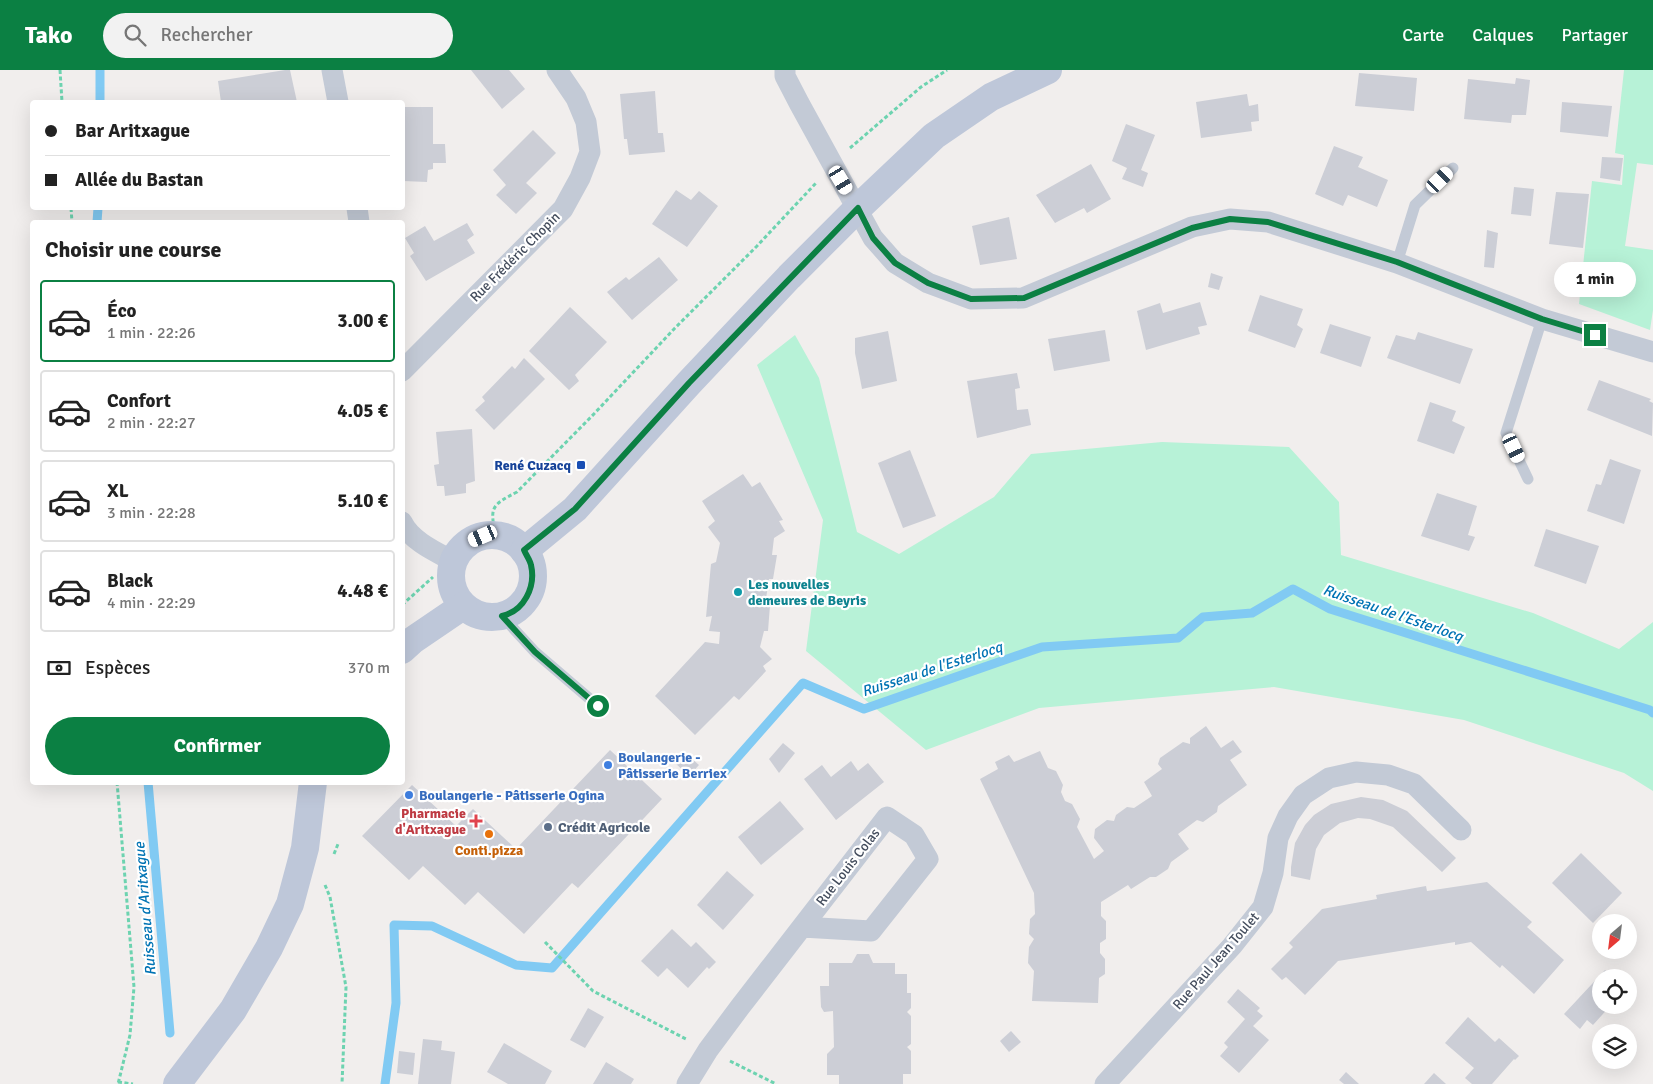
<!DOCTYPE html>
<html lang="fr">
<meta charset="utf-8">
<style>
:root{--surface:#fff;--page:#f2f2f2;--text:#222;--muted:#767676;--line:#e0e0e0;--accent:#0b8043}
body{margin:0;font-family:Signika,sans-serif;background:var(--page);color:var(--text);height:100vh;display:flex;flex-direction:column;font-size:19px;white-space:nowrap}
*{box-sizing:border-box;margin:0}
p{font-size:16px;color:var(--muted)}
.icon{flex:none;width:28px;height:28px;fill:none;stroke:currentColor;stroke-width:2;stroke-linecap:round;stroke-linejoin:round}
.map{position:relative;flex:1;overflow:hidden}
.details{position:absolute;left:30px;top:150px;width:375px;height:565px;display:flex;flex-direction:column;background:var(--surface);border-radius:5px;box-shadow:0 5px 20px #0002}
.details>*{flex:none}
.banner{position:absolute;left:30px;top:30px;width:375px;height:110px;border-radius:5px;box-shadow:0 5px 20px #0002;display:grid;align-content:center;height:110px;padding:0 15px;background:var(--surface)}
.needle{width:32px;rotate:208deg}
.fabs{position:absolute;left:1592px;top:844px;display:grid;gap:10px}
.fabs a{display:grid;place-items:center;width:45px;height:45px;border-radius:50%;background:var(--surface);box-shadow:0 5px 20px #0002;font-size:25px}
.end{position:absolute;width:22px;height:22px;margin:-11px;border:6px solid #0b8043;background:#fff;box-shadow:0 0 0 2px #fff}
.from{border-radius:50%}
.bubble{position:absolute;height:35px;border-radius:18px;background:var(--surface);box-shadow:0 5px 20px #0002;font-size:16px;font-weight:700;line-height:35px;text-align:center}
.car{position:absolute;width:15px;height:30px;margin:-15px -8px;border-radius:6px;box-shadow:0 0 4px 1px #0007;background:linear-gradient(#fff 24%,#345 0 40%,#fff 0 76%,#345 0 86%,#fff 0)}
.banner b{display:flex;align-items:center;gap:18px;height:48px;font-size:19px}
.banner b+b{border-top:1px solid var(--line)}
.banner i{width:12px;height:12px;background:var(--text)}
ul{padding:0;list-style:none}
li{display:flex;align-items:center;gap:15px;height:82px;margin:0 10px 8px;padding:0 5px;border:2px solid var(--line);border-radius:5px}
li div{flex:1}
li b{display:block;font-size:19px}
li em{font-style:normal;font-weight:700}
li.on{border-color:var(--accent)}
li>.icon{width:45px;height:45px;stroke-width:1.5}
h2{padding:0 15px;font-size:22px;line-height:60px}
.pay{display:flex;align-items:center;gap:12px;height:55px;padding:0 15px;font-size:19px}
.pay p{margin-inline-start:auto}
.button{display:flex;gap:10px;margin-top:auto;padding:10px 15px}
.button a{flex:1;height:58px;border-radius:30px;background:var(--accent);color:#fff;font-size:20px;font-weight:700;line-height:58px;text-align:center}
header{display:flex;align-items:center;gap:30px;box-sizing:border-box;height:70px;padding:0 25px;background:var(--accent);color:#fff}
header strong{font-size:24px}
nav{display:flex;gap:28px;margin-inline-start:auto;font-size:18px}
.search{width:350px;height:45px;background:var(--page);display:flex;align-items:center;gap:12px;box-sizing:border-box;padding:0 18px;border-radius:28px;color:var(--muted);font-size:19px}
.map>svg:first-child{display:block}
.green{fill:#b7f2d7}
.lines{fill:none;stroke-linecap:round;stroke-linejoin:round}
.stream{stroke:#81caf3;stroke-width:9}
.building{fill:#ccced6}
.path{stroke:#6dd3b0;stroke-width:3;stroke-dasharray:4 2.5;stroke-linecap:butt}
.lane{stroke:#c3cad6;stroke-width:11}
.street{stroke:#c3cad6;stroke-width:21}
.secondary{stroke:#bec7d9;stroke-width:28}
.route{stroke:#0b8043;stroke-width:6}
.transit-dot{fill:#1a4fb4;stroke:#fff;stroke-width:2}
.culture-dot{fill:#0f9aa8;stroke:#fff;stroke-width:2}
.shop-dot{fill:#3f7fe0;stroke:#fff;stroke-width:2}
.health-dot{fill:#e0444e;stroke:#fff;stroke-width:2}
.service-dot{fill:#5c6f8a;stroke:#fff;stroke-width:2}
.food-dot{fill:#e8710a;stroke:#fff;stroke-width:2}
.labels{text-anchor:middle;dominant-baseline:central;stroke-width:4.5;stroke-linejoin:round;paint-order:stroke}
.street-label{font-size:14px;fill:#444d5d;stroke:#fff}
.transit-label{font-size:14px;font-weight:bold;fill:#164399;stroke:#fff;text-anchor:end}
.culture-label{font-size:14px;font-weight:bold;fill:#0d838f;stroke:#fff;text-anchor:start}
.shop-label{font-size:14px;font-weight:bold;fill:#366cbe;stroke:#fff;text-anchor:start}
.health-label{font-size:14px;font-weight:bold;fill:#be3a42;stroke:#fff;text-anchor:end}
.service-label{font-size:14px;font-weight:bold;fill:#4e5e75;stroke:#fff;text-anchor:start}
.food-label{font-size:14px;font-weight:bold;fill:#c56008;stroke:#fff}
.water-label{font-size:15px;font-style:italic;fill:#0073b4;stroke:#fff}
</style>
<header>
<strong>Tako</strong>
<div class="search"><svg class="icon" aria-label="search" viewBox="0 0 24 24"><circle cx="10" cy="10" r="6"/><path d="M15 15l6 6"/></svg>Rechercher</div>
<nav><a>Carte</a><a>Calques</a><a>Partager</a></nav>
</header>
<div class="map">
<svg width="1653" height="1014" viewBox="0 0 1653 1014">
<rect width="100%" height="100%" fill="#f1eeed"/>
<g class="green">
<path d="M1624 0H1653V95L1637 93 1625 176 1653 180V240L1650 260 1579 234 1592 111 1622 115 1624 85 1615 83Z"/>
<path d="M795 265 819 308 857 462 899 484 994 427 1031 384 1162 372 1289 377 1339 432 1341 485 1533 543 1619 579 1653 552V721L1624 703 1464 650 1274 617 1039 638 926 680 806 581 823 450 757 295Z"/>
</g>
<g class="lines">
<g class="stream">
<path d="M100 32V0"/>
<path d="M97 152 98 138"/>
<path d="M148 712 170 963"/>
<path d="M385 1014 396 933 394 855 432 856 516 895 552 898 803 613 864 639 1042 577 1178 568 1203 547 1252 543 1293 519 1330 539 1650 640 1653 643"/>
</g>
</g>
<g class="building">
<path d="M285 0H290L297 32H249V31L221 32 218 11Z"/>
<path d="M471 0H509L525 19 502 39Z"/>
<path d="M1359 3 1417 8 1414 41 1355 36Z"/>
<path d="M1516 8 1530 10 1526 45H1512L1511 53 1464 49 1468 9 1515 14Z"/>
<path d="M655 21 658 63H663L665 82 629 85 627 69H624L620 24Z"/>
<path d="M1247 24 1249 36 1258 34 1259 51 1251 52 1252 61 1201 68 1196 32Z"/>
<path d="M1562 32 1612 36 1608 67 1560 62Z"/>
<path d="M402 37H433V74H445L446 93H433V99L428 100 427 112 403 111Z"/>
<path d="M1126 54 1155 65 1141 100 1148 103 1143 117 1122 109 1127 98 1112 91Z"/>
<path d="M533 60 556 83 526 113 537 123 516 144 496 125 506 115 493 100Z"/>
<path d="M1334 76 1363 87 1358 97 1388 110 1377 137 1348 125 1343 136 1315 124Z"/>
<path d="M1602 87 1623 88 1620 111 1600 108Z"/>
<path d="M1091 94 1111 129 1087 143 1084 138 1055 153 1036 125Z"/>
<path d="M1514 117 1534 119 1531 146 1511 144Z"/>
<path d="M676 120 691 130 699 121 718 136 687 177 652 154Z"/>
<path d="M1556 122 1589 124 1583 178 1549 174Z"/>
<path d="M1009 147 1017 189 980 195 972 156Z"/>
<path d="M467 153 474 165 467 170 475 183 426 211 410 186 414 183 405 168 425 156 434 171Z"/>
<path d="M1487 160 1498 163 1494 198 1484 197Z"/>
<path d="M659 187 678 210 632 250 607 222 626 207 629 210Z"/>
<path d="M1211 203 1223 207 1219 220 1208 217Z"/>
<path d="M1260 225 1303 239 1297 255 1303 259 1295 278 1248 261Z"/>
<path d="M1200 232 1207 255 1198 257 1200 264 1146 280 1137 241 1160 233 1163 243Z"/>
<path d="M570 237 607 272 575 305 579 311 569 320 529 281Z"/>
<path d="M1330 254 1371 267 1361 297 1320 283Z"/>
<path d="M1105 260 1110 291 1054 301 1048 269Z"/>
<path d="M888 261 897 311 862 319 855 283V268Z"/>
<path d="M1418 262 1473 279 1460 314 1387 288 1396 265 1415 270Z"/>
<path d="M524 288 545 309 494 360 475 340 485 331 482 327 512 296 515 299Z"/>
<path d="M1017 303 1020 318 1015 319 1017 340 1028 339 1031 355 977 368 967 311Z"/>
<path d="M1599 310 1651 329 1649 331 1653 333 1652 366 1587 340Z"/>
<path d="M1430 332 1456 341 1452 351 1465 357 1454 384 1417 371Z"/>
<path d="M472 359 475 411 466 414V423L445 426 444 416H437L434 395 439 394 436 362Z"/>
<path d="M910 380 936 446 903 458 878 393Z"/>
<path d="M1610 389 1641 400 1624 454 1587 441 1596 414 1601 415Z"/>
<path d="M743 404 752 417 760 412 783 450 779 451 785 461 774 468 772 485H777L773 509H769L765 535H770L768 561H764L760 577 772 589 763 596 766 601 739 630 734 626 695 665 655 626 705 572 719 574 720 562 709 561 712 546 706 547 711 494 716 492 720 473 708 457 715 451 702 431Z"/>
<path d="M1437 423 1477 436 1468 465 1475 467 1469 481 1421 466Z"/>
<path d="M1546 459 1599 476 1586 514 1534 496Z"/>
<path d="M1206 656 1221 678 1233 670 1242 682 1230 690 1247 715 1218 736 1217 742 1203 752 1197 750 1178 764 1189 779 1171 792 1168 799 1156 807H1150L1131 819 1128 815 1101 832V846L1106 851V869L1100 873V883L1105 889V904L1099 908 1098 933 1032 931 1034 901 1028 893 1029 877 1034 869 1029 864 1030 849 1035 844 1034 823 980 709 998 699 995 692 1009 685 1014 692 1040 681 1048 698 1056 701 1063 715 1061 722 1065 731 1072 734 1080 749 1077 757 1094 789 1104 781 1094 768 1095 759 1107 750 1114 751 1116 745 1127 737 1134 738 1152 726 1144 712 1162 699 1158 694 1160 688 1183 672 1190 674V668Z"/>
<path d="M783 673 795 683 779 703 769 689Z"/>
<path d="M610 680 662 729 578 818 572 813 524 864 478 822 465 835 423 796 409 810 362 766 412 715 456 756 473 739 516 779Z"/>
<path d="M684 682 699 695 689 706 674 692Z"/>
<path d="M851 691 858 701 868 693 884 712 836 750 804 709 822 695 831 707Z"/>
<path d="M1361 727 1383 730 1407 741 1456 788 1442 802 1393 757 1370 749 1358 748 1340 753 1324 765 1316 779 1310 810 1291 806V797L1295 773 1305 755 1314 745 1331 734Z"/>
<path d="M780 731 804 759 761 795 738 767Z"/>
<path d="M1581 783 1622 823 1593 853 1552 813Z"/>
<path d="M727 801 754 825 723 860 697 835Z"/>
<path d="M1487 812 1532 852 1527 857 1564 890 1534 924 1502 895 1500 898 1471 872 1455 875V872L1338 891 1305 925 1286 907 1282 910 1271 899 1293 877 1289 873 1322 839 1377 829 1376 825 1426 816 1427 821Z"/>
<path d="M672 859 691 877 696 872 716 892 709 899 707 897 688 918 667 898 658 907 641 891Z"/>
<path d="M857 884H869L873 893H895V904H907V923H911V938L907 942 911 946V974L907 977 911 981V1004H903V1014H839V1005H827V984L834 977 833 941 824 942 821 937 820 916H829V893H852Z"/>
<path d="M1605 900 1614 908H1601V935H1611L1593 955 1587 950 1580 959 1564 944Z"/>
<path d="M1238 919 1260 938 1257 941 1263 946 1253 956 1269 970 1239 1003 1220 986 1228 977 1224 973 1245 949 1227 932Z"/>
<path d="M588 938 604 947 585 978 570 970Z"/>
<path d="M1468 947 1495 972 1499 968 1519 986 1515 990 1514 989 1492 1014H1472L1465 1008 1474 998 1445 973Z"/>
<path d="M1011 961 1021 972 1009 982 1000 971Z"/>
<path d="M423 969 442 971 441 980 455 982 451 1014H418Z"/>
<path d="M504 973 552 1001 545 1014H508L487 1002Z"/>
<path d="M399 981 415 983 413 1005 397 1003Z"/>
<path d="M606 992 634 1009 631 1014H593Z"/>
<path d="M1346 1002 1359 1014H1344L1339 1010Z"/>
<path d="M1434 1003 1446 1014H1424Z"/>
</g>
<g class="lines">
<g class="path">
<path d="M60 0 62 32"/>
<path d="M850 78 921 17 947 0"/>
<path d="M71 138 72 152"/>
<path d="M496 465C489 437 492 435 517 422L591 347 675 258 757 176 816 113"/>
<path d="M402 535 433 507"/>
<path d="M117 712 134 917 130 965 118 1014"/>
<path d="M334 784 338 774"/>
<path d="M325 815 330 827 346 917 342 1014"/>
<path d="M545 872 593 921 686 969"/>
<path d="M730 991 776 1014"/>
<path d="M118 1012 133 1014"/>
</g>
<g class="lane">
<path d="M1397 193 1415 135 1453 98"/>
<path d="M1528 409 1506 363 1542 249"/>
<path d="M502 546 535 582 598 636"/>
</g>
<g class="street">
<path d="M332 0 338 32"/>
<path d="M785 0V6L799 33 873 168 895 193 928 213 971 229 1023 228 1192 157 1230 149 1268 152 1397 193 1542 249 1653 282"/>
<path d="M357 138 359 152"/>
<path d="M402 301 563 139 580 108 590 82 586 52 576 28 557 0"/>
<path d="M402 452C411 471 436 482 453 491"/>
<path d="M687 1014 708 980 740 937 887 747 914 765 928 789 871 861 802 857"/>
<path d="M1105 1014 1232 876 1263 837 1273 803 1278 768 1288 746 1303 725 1329 708 1356 702 1388 705 1414 714 1461 760"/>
</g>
<g class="secondary">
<circle cx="492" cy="506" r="41"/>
<path d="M524 481 575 439 689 313 789 207 858 138 934 66 991 27 1048 0"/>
<path d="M402 580 413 570 463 536"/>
<path d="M177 1014 233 940 269 878 290 834 305 778 313 712"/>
</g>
</g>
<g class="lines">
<path class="route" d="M598 636 535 582 502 546C524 541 536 517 531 495 530 490 526 485 524 480L575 439 689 313 858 138 873 168 895 193 928 213 971 229 1024 228 1192 158 1230 149 1268 152 1397 192 1542 249 1595 265"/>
</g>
<rect class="transit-dot" x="576" y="390" width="10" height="10" rx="2.5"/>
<circle class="culture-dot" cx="738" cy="522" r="5"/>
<g class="shop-dot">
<circle cx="608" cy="695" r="5"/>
<circle cx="409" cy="725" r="5"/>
</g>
<path class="health-dot" d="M473.5 743.5h5v5h5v5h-5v5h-5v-5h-5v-5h5z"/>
<circle class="service-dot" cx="548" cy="757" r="5"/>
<circle class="food-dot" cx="489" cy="764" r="5"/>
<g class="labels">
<g class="street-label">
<text transform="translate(515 187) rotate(-45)">Rue Frédéric Chopin</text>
<text transform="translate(848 797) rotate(-52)">Rue Louis Colas</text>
<text transform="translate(1216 891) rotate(-49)">Rue Paul Jean Toulet</text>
</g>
<g class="transit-label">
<text x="571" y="395">René Cuzacq</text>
</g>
<g class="culture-label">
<text x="748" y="514">Les nouvelles<tspan x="748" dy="16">demeures de Beyris</tspan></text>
</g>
<g class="shop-label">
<text x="618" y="687">Boulangerie -<tspan x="618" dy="16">Pâtisserie Berriex</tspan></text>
<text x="419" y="725">Boulangerie - Pâtisserie Ogina</text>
</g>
<g class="health-label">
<text x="466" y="743">Pharmacie<tspan x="466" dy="16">d'Aritxague</tspan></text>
</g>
<g class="service-label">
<text x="558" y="757">Crédit Agricole</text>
</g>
<g class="food-label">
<text x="489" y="780">Conti.pizza</text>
</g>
<g class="water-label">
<text transform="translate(1393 543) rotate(19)">Ruisseau de l'Esterlocq</text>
<text transform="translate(932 599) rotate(-18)">Ruisseau de l'Esterlocq</text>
<text transform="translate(145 839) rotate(-95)">Ruisseau d'Aritxague</text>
</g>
</g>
</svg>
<div class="fabs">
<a><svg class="needle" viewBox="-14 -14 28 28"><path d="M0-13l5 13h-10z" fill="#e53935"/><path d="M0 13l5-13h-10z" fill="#767676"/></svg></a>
<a><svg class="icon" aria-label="locate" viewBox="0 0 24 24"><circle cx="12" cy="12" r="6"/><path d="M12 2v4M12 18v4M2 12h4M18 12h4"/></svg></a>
<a><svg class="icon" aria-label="layers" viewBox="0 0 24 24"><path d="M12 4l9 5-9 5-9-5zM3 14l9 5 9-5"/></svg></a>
</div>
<i class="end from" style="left:598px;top:636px"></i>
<i class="end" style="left:1595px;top:265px"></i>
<div class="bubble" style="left:1554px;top:192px;width:82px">1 min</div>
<i class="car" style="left:841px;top:110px;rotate:149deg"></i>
<i class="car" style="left:1440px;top:110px;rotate:46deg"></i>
<i class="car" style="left:1514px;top:378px;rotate:155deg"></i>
<i class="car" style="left:483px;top:466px;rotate:247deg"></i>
<div class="banner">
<b><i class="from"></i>Bar Aritxague</b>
<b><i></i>Allée du Bastan</b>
</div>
<section class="details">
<h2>Choisir une course</h2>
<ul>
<li class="on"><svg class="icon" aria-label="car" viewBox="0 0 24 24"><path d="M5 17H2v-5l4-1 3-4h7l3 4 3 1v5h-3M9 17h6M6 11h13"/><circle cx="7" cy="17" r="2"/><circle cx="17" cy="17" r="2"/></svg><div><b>Éco</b><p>1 min · 22:26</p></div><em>3.00 €</em></li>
<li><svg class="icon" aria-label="car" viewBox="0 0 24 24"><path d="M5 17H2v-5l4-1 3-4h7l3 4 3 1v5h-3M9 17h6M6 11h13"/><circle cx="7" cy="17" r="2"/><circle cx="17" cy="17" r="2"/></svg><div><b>Confort</b><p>2 min · 22:27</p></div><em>4.05 €</em></li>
<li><svg class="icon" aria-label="car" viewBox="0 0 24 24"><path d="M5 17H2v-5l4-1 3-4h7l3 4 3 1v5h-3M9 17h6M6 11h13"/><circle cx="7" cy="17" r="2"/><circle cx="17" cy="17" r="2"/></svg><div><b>XL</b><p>3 min · 22:28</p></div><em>5.10 €</em></li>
<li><svg class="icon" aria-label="car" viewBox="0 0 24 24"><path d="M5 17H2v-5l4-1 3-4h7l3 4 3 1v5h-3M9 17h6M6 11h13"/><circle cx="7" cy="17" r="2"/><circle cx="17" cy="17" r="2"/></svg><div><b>Black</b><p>4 min · 22:29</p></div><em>4.48 €</em></li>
</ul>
<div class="pay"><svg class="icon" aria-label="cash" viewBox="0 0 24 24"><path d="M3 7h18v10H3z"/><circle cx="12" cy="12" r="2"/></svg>Espèces<p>370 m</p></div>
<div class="button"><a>Confirmer</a></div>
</section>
</div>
